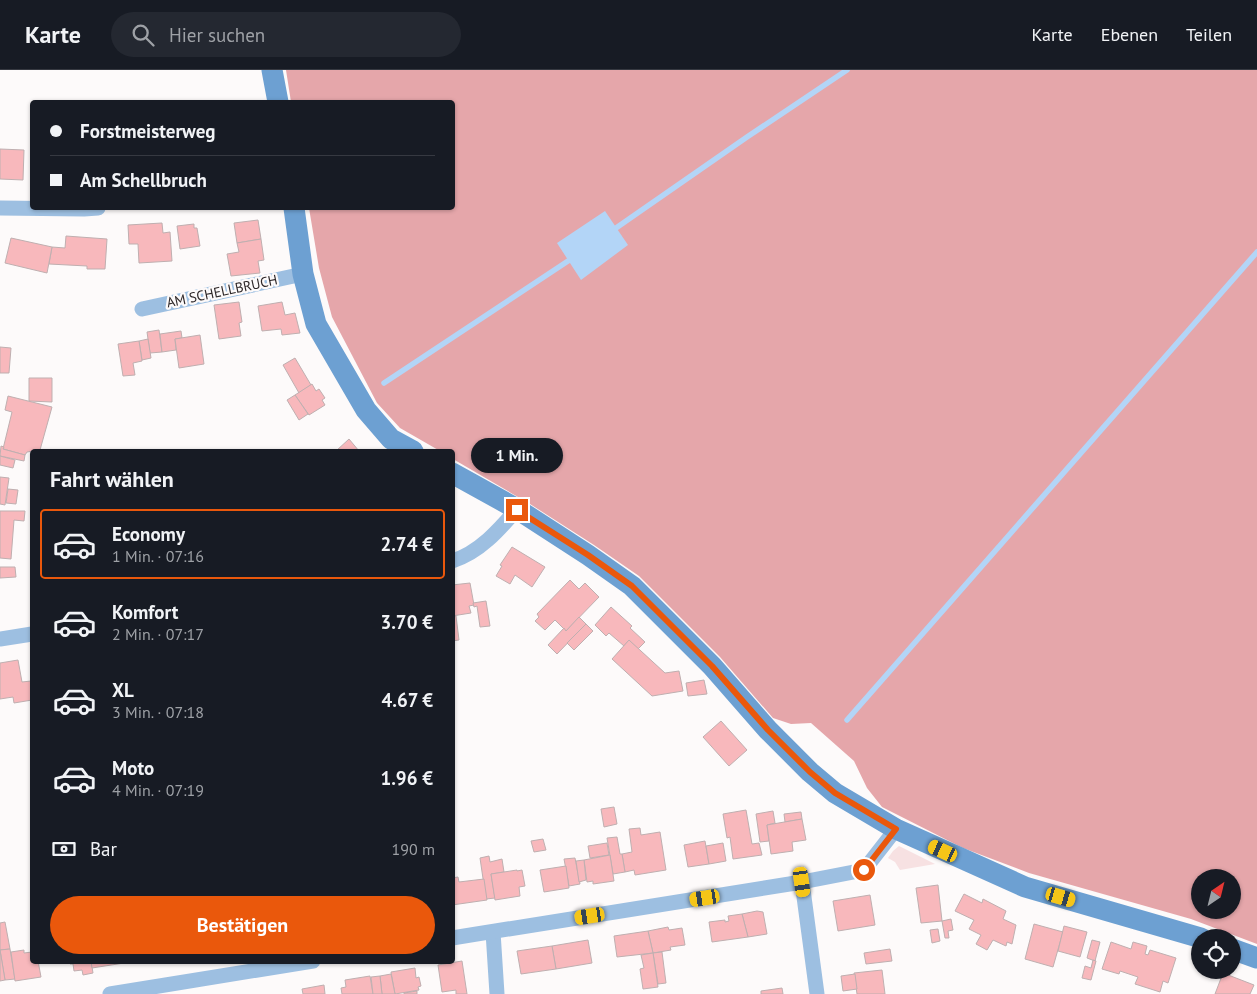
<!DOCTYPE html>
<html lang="de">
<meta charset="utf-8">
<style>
:root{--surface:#171b24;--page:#242831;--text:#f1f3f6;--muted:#9ea1a6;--line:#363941;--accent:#ea580c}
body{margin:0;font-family:"PT Sans",sans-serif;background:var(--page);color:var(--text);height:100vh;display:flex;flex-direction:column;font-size:19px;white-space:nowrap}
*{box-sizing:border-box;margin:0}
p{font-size:16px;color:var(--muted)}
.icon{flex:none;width:28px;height:28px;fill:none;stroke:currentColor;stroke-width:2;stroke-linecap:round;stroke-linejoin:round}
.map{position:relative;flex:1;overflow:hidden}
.drawer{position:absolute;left:30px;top:379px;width:425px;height:515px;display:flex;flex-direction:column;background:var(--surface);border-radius:5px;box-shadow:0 1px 4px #0004}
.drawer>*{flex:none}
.hud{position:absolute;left:30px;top:30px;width:425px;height:110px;border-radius:5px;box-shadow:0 1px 4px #0004;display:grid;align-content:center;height:110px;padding:0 20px;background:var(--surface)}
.needle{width:32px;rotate:35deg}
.tools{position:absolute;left:1191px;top:799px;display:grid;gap:10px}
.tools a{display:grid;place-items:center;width:50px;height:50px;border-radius:50%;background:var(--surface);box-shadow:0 1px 4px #0004;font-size:25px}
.end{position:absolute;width:22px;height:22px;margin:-11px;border:6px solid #ea580c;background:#fff;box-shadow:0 0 0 2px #fff}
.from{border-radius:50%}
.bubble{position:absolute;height:35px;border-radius:18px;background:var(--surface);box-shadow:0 1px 4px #0004;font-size:16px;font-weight:700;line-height:35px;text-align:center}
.car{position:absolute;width:15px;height:30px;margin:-15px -8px;border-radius:6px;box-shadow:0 0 4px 1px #0007;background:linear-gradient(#f5c518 24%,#345 0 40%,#f5c518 0 76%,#345 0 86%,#f5c518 0)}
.hud b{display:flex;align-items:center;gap:18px;height:48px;font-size:19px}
.hud b+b{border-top:1px solid var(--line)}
.hud i{width:12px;height:12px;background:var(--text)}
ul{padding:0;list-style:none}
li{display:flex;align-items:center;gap:15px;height:70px;margin:0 10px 8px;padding:0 10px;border:2px solid transparent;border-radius:5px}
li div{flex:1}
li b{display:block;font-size:19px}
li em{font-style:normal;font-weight:700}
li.selected{border-color:var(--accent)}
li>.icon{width:45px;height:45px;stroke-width:1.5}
h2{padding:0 20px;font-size:22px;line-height:60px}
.pay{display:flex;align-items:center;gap:12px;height:55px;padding:0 20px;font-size:19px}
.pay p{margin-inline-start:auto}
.button{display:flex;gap:10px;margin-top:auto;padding:10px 20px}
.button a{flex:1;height:58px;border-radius:30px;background:var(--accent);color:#fff;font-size:20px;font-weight:700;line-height:58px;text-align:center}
header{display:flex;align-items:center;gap:30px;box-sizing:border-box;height:70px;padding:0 25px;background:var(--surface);border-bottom:1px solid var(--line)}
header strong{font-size:24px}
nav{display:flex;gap:28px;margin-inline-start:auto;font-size:18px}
.search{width:350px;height:45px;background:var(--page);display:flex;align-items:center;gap:12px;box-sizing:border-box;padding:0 18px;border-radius:28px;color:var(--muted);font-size:19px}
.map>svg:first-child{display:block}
.green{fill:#f7e1e2}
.forest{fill:#e5a6aa;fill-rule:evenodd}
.water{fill:#b3d5f7}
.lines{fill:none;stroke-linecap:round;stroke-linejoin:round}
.stream{stroke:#b3d5f7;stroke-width:5.5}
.building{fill:#f8b8bc;stroke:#bfafb0}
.street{stroke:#9dbfe1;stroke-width:15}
.secondary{stroke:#6da0d2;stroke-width:21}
.route{stroke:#ea580c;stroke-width:6}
.labels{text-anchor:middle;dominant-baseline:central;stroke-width:4.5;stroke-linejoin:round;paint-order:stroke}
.street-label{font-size:14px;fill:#2d2728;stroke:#fdfafa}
</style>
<header>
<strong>Karte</strong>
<div class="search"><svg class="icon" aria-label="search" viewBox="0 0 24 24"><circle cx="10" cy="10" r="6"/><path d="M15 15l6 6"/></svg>Hier suchen</div>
<nav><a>Karte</a><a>Ebenen</a><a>Teilen</a></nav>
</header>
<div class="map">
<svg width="1257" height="924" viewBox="0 0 1257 924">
<rect width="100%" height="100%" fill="#fdfafa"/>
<path class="green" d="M899 776 935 794 900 800 895 792 888 788 893 781Z"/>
<path class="forest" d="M286 0H1257V874L1191 849 1029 803 963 778 882 737 867 718 854 691 811 653 791 654 773 648 720 587 639 506 594 475 530 434 453 389 452 381H440L400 358 377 333 332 247 319 198 309 138H452V32H291ZM1200 808H1232V840H1200Z"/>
<path class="water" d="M605 141 628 175 581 210 557 173Z"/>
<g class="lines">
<g class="stream">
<path d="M616 158 747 67 847 0"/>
<path d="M384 313 568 191"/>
<path d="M847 650 1257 182"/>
</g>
</g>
<g class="building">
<path d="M0 79 24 80 23 110 0 109Z"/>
<path d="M258 150 261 169 237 173 234 153Z"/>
<path d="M162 153 163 163 170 162 172 191 139 193 138 174H129L128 155Z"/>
<path d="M194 154V158H197L200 176 180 179 177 156Z"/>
<path d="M66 166 107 169 105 199H87V196L49 194 52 177 65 178Z"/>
<path d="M11 168 52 177 47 203 5 193Z"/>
<path d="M261 169 264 190 258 191 260 203 231 206 227 184 239 182 237 173Z"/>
<path d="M239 232 242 252 239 253 241 266 219 269 214 235Z"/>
<path d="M282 232 285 245 295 243 300 263 282 265 281 259 262 261 258 236Z"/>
<path d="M159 260 162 282 150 283 147 262Z"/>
<path d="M181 261 182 268 175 269 176 280 162 282 160 264Z"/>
<path d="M200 265 204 294 179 298 175 269Z"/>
<path d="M148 269 151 288 142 290 139 271Z"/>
<path d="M139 271 142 291 133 293 135 305 123 306 118 274Z"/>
<path d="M0 277 11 278 9 303H0Z"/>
<path d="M295 288 311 315 299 323 283 295Z"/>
<path d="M29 308H52V332L29 331Z"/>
<path d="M312 314 316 321 319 319 325 328 322 330 325 335 309 345 295 325Z"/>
<path d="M295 325 308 344 299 350 287 330Z"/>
<path d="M8 326 52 337 40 380 27 382 25 385 3 379 12 342 5 340Z"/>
<path d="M349 369 359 381H336Z"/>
<path d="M1 376 4 377 3 379 25 385 24 391 0 386Z"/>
<path d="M0 386 15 390 13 398 0 395Z"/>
<path d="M0 407 9 408 5 435 0 434Z"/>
<path d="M8 419 18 420 16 434 6 433Z"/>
<path d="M0 441H25L24 451 14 450 11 489 0 488Z"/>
<path d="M512 477 545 497 532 517 515 505 510 514 496 506 502 496 500 495Z"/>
<path d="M0 497H15L16 507 0 508Z"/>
<path d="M570 510 579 519 585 513 599 527 566 561 555 550 545 560 535 551 539 547 537 544Z"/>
<path d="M470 513 474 535 469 536 471 543 452 546V515Z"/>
<path d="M486 531 490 556 480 557 477 536 474 537 473 533Z"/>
<path d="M611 537 632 556 630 558 645 572 638 579 629 570 624 576 609 563 606 566 595 555Z"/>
<path d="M452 546H456L459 570 452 571Z"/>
<path d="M579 547 586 554 557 584 548 575 564 558 566 561Z"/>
<path d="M586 554 593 561 574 580 567 573Z"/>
<path d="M629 570 665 603 679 601 683 621 652 626 612 589Z"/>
<path d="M18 590 22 612 31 611 32 630 14 633 13 627 0 629V593Z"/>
<path d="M704 610 707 624 688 626 686 613Z"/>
<path d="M721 651 747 680 729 696 703 667Z"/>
<path d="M614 737 617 754 604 757 601 739Z"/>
<path d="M746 740 752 774 759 773 762 785 733 789 730 767 727 768 723 744Z"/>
<path d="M773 741 775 753 767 755 769 771 760 772 756 744Z"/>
<path d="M801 742 802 749 785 752 784 744Z"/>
<path d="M802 749 806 770 792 772 793 781 771 784 767 755Z"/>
<path d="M640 758 641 765 660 762 666 800 635 805 634 800 625 802 622 784 632 782 629 759Z"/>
<path d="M617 767 620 784H622L625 802 613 804 607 768Z"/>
<path d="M543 769 546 780 534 782 531 771Z"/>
<path d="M705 771 709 794 688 797 684 775Z"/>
<path d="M607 773 609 785 590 788 588 776Z"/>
<path d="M723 773 726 791 709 794 706 776Z"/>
<path d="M610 785 614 811 593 814V811L587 812 584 790Z"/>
<path d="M489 786 490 792 502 789 504 802 491 804 495 828 486 829 480 788Z"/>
<path d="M575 788 580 814 569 816 564 789Z"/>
<path d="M584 790 586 810 579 812 576 791Z"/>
<path d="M566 796 569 818 544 822 540 800Z"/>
<path d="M517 800V801L522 800 525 816 519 817 520 826 495 830 491 804Z"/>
<path d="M458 807 459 812 484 809 487 830 452 835V808Z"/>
<path d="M938 815 942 851 921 853 916 818Z"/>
<path d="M964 824 982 833 983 829 1006 841 1003 849 1016 855 1012 874 1007 872 1006 876 993 870 987 880 976 874 981 865 969 859 974 850 955 841Z"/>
<path d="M870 825 875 855 838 861 833 831Z"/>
<path d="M757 841 763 842 767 864 748 867 742 844Z"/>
<path d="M742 844 748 867 712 872 709 852 725 850V852L729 851 728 846Z"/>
<path d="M951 849 953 860 948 861 949 868H945L942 851Z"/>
<path d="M5 852 10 879 0 880V853Z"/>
<path d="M1034 854 1063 862 1053 897 1025 889Z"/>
<path d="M1064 856 1087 862 1080 887 1058 881Z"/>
<path d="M668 857 669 860 682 858 685 875 670 877 671 880 653 883 648 861Z"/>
<path d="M938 859 940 871 932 873 930 860Z"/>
<path d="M648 861 653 883 617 887 614 866Z"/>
<path d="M588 870 592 893 556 899 552 876Z"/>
<path d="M1092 870 1100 872 1095 891 1087 888Z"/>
<path d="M1111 872 1131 879 1133 872 1147 876 1145 884 1148 885 1150 880 1176 888 1168 913 1163 911 1160 922 1135 914 1138 907 1120 901 1119 904 1102 899Z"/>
<path d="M552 876 556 899 521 904 517 881Z"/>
<path d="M10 879 15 909 5 910 0 880Z"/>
<path d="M890 879 892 891 866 894 864 883Z"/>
<path d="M0 880 5 910 0 911Z"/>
<path d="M24 880V883L32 882V891H38L41 907 15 911 11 882Z"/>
<path d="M662 882 666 913 658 914 653 883Z"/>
<path d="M653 883 658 917 643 919 640 899 644 898 641 885Z"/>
<path d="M1093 890 1096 891 1091 910 1082 908 1085 896 1091 898Z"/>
<path d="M69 891H91L93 903 83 905 82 900 74 901 73 894H70Z"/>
<path d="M91 891H123L124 893 92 898Z"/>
<path d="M462 891 467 924H456V920L442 922 438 895Z"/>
<path d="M415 898 416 908 419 907 421 916 418 917 419 920 395 924 391 902Z"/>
<path d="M882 900 885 924H857L854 903Z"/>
<path d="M1223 903 1254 915 1250 924H1215Z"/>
<path d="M391 904 395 924H382L380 906Z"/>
<path d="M855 904 857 919 843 921 841 906Z"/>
<path d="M370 906 373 924H342L341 918 346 917 345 910Z"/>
<path d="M380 906 382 924H373L371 907Z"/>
<path d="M324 915 325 924H303L302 919Z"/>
<path d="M782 918 783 924H761V921Z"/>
<path d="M417 921V924H404V923Z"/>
</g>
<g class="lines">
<g class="street">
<path d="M0 138 84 139 98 138"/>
<path d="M142 239 303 204"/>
<path d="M452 491C479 483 500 459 517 439"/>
<path d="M0 569 32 564"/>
<path d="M802 812 817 924"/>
<path d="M493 862 497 924"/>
<path d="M452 868 802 812 864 800 896 759"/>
<path d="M110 924 313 891"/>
</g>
<g class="secondary">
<path d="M272 0 278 32"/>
<path d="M294 138 303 204 316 254 366 340 391 369 413 381"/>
<path d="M452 403 517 439 588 485 632 516 712 596 768 660 810 702 835 723 896 759 1025 817 1201 868"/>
<path d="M1232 879 1257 888"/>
</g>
</g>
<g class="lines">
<path class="route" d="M517 440 588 485 632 516 712 596 768 660 810 702 835 723 896 759 864 800"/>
</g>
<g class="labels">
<g class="street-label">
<text transform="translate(222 221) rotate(-12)">AM SCHELLBRUCH</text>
</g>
</g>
</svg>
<div class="tools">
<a><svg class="needle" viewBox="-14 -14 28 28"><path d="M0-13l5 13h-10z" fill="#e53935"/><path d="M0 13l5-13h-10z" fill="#9ea1a6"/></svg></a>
<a><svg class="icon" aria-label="locate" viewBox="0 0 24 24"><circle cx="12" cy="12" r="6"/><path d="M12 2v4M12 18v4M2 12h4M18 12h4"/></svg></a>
</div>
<i class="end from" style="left:864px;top:800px"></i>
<i class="end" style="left:517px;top:440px"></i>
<div class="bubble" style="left:471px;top:368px;width:92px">1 Min.</div>
<i class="car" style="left:943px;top:781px;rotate:295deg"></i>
<i class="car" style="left:802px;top:812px;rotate:172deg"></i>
<i class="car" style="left:1061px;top:827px;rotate:106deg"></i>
<i class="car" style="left:705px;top:828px;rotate:261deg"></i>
<i class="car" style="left:590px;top:846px;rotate:261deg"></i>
<div class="hud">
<b><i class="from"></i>Forstmeisterweg</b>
<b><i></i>Am Schellbruch</b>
</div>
<section class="drawer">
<h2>Fahrt wählen</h2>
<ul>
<li class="selected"><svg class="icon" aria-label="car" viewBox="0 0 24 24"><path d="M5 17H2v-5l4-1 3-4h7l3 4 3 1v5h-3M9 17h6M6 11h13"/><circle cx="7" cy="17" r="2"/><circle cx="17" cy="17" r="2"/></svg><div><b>Economy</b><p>1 Min. · 07:16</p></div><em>2.74 €</em></li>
<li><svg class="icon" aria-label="car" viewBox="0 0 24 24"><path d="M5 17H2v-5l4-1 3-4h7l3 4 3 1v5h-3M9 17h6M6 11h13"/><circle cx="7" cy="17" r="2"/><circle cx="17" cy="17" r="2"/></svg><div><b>Komfort</b><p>2 Min. · 07:17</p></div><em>3.70 €</em></li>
<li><svg class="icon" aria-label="car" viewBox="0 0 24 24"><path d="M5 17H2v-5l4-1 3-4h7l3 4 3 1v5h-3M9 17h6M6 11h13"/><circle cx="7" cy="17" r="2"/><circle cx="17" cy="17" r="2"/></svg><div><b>XL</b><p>3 Min. · 07:18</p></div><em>4.67 €</em></li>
<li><svg class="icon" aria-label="car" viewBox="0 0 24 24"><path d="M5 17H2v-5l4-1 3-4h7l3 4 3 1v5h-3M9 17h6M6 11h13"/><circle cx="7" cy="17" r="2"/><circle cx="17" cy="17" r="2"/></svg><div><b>Moto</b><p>4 Min. · 07:19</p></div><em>1.96 €</em></li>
</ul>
<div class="pay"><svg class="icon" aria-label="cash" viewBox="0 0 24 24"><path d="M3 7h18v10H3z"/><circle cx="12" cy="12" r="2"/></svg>Bar<p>190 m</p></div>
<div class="button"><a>Bestätigen</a></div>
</section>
</div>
